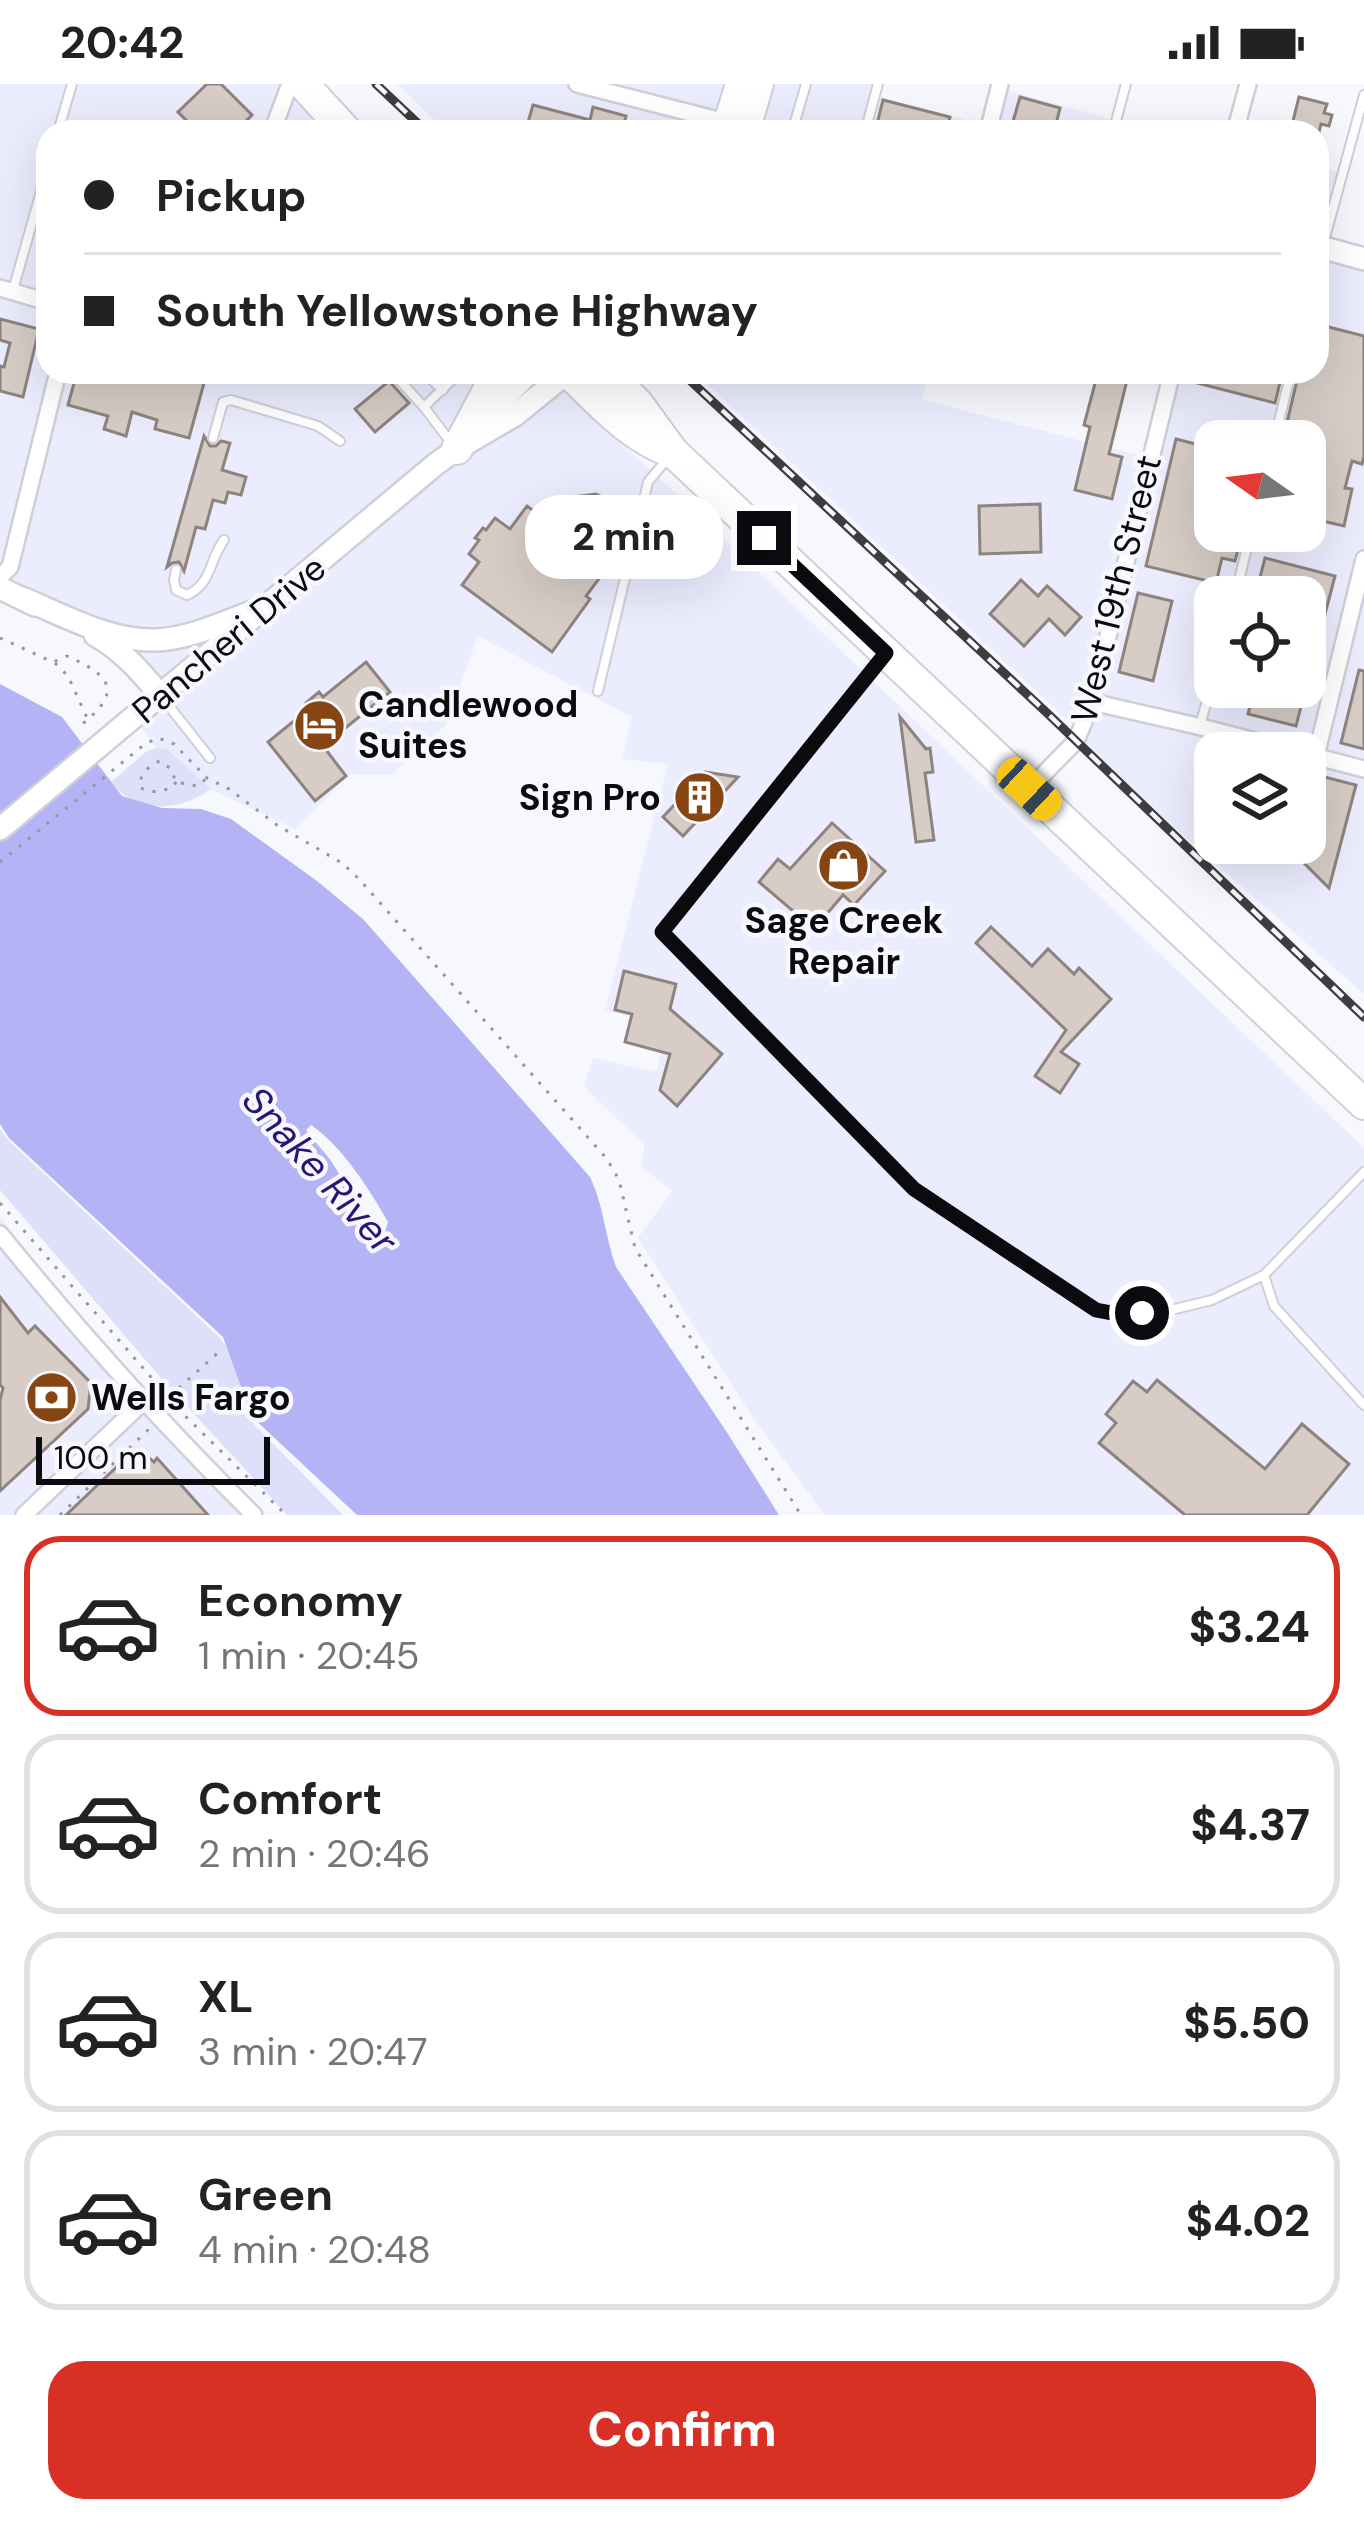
<!DOCTYPE html>
<meta charset="utf-8">
<style>
:root{--surface:#fff;--page:#f2f2f2;--text:#222;--muted:#767676;--line:#e0e0e0;--accent:#d93025}
body{margin:0;font-family:"DM Sans",sans-serif;background:var(--page);color:var(--text);height:100vh;display:flex;flex-direction:column;font-size:45px;white-space:nowrap}
*{box-sizing:border-box;margin:0}
p{font-size:39px;color:var(--muted)}
.icon{flex:none;width:66px;height:66px;fill:none;stroke:currentColor;stroke-width:2;stroke-linecap:round;stroke-linejoin:round}
.map{position:relative;height:1431px;overflow:hidden}
.details{display:flex;flex-direction:column;background:var(--surface);flex:1}
.details>*{flex:none}
.top-card{position:absolute;left:36px;top:36px;width:1293px;height:264px;border-radius:36px;box-shadow:0 12px 48px #0002;display:grid;align-content:center;height:264px;padding:0 48px;background:var(--surface)}
.needle{width:78px;rotate:284deg}
.fabs{position:absolute;left:1194px;top:336px;display:grid;gap:24px}
.fabs a{display:grid;place-items:center;width:132px;height:132px;border-radius:24px;background:var(--surface);box-shadow:0 12px 48px #0002;font-size:60px}
.scale{position:absolute;left:36px;bottom:30px;width:234px;box-sizing:border-box;padding-left:12px;border:6px solid #0b0b0f;border-top:0;font-size:33px;line-height:42px;white-space:nowrap;color:#0b0b0f;-webkit-text-stroke:9px #f7f8fe;paint-order:stroke}
.end{position:absolute;width:54px;height:54px;margin:-27px;border:15px solid #0b0b0f;background:#fff;box-shadow:0 0 0 6px #fff}
.from{border-radius:50%}
.bubble{position:absolute;height:84px;border-radius:36px;background:var(--surface);box-shadow:0 12px 48px #0002;font-size:39px;font-weight:800;line-height:84px;text-align:center}
.car{position:absolute;width:36px;height:72px;margin:-36px -18px;border-radius:15px;box-shadow:0 0 9px 3px #0007;background:linear-gradient(#f5c518 24%,#345 0 40%,#f5c518 0 76%,#345 0 86%,#f5c518 0)}
.top-card b{display:flex;align-items:center;gap:42px;height:114px;font-size:45px}
.top-card b+b{border-top:3px solid var(--line)}
.top-card i{width:30px;height:30px;background:var(--text)}
ul{padding:21px 0 0;list-style:none}
li{display:flex;align-items:center;gap:36px;height:180px;margin:0 24px 18px;padding:0 24px;border:6px solid var(--line);border-radius:36px}
li div{flex:1}
li b{display:block;font-size:45px}
li em{font-style:normal;font-weight:800}
li.selected{border-color:var(--accent)}
li>.icon{width:108px;height:108px;stroke-width:1.5}
.button{display:flex;gap:24px;margin-top:auto;padding:24px 48px}
.button a{flex:1;height:138px;border-radius:36px;background:var(--accent);color:#fff;font-size:48px;font-weight:800;line-height:138px;text-align:center}
.status{display:flex;justify-content:space-between;align-items:center;height:84px;padding:0 60px;background:var(--surface);direction:ltr}
.status svg{height:33px;fill:currentColor}
.map>svg:first-child{display:block}
.built{fill:#ebecfe;fill-rule:evenodd}
.green{fill:#dedff8}
.water{fill:#b3b3f5;fill-rule:evenodd}
.building{fill:#d7ccc6;stroke:#8e837e;stroke-width:3}
.lines{fill:none;stroke-linecap:round;stroke-linejoin:round}
.lane-casing{stroke:#cfcfda;stroke-width:12}
.street-casing{stroke:#cfcfda;stroke-width:20}
.secondary-casing{stroke:#cfcfda;stroke-width:26}
.primary-casing{stroke:#cfcfda;stroke-width:28}
.highway-casing{stroke:#cfcfda;stroke-width:34}
.path{stroke:#96979c;stroke-width:3;stroke-dasharray:3 9;stroke-linecap:butt}
.lane{stroke:#fff;stroke-width:8}
.street{stroke:#fff;stroke-width:15}
.secondary{stroke:#fff;stroke-width:21}
.primary{stroke:#fff;stroke-width:24}
.highway{stroke:#fff;stroke-width:30}
.rail-casing{stroke:#3d3d41;stroke-width:9}
.rail{stroke:#f7f8fe;stroke-width:4.5;stroke-dasharray:14;stroke-linecap:butt}
.route{stroke:#0b0b0f;stroke-width:15}
.labels{text-anchor:middle;dominant-baseline:central;stroke-width:9;stroke-linejoin:round;paint-order:stroke}
.street-label{font-size:36px;fill:#0b0b0f;stroke:#f7f8fe}
.poi-label{font-size:36px;font-weight:bold;fill:#0b0b0f;stroke:#f7f8fe;text-anchor:start}
.water-label{font-size:39px;font-style:italic;fill:#2b1473;stroke:#f7f8fe}
</style>
<div class="status"><b>20:42</b><svg viewBox="0 0 49 12"><path d="M0 12V9h3v3zM5 12V6h3v6zM10 12V3h3v9zM15 12V0h3v12zM26 1h20v11H26zM47 4h2v5h-2z"/></svg></div>
<div class="map">
<svg width="1364" height="1431" viewBox="0 0 1364 1431">
<rect width="100%" height="100%" fill="#f7f8fe"/>
<g class="built">
<path d="M0 0H292L342 48H48V288H543L666 400 1364 1064V1431H825L753 1334 638 1154 672 1107 641 1082 645 1061 584 1003 593 974 656 988 669 942 605 926 668 680 622 675 632 633 478 552 446 641 391 691 350 690 295 745 211 705 167 665 156 664 134 634 160 611 135 582 0 504Z"/>
<path d="M397 0H878L876 12 989 42 999 4 1116 37 1114 46 1121 48H446Z"/>
<path d="M1317 82 1342 90 1322 164 1364 176V910L1076 657 1079 647 694 288H928L922 316 1150 374 1172 288H1317ZM1215 357H1305V447H1215ZM1215 513H1305V603H1215ZM1215 669H1305V759H1215Z"/>
<path d="M0 1133 144 1317 261 1431H0Z"/>
</g>
<g class="green">
<path d="M156 664 167 665 211 705C180 728 135 730 111 698L147 667Z"/>
<path d="M0 1045 8 1056 221 1255 241 1285 244 1330 343 1431H287L161 1294 0 1106Z"/>
</g>
<path class="water" d="M0 600 62 633 122 712 162 724 201 725 231 735 317 797 363 835 590 1093C604 1122 605 1153 616 1183L728 1350 779 1431H357L252 1333 223 1253 9 1054 0 1040ZM311 1041C342 1062 370 1106 388 1138L386 1145C360 1136 346 1099 331 1077 323 1066 314 1057 306 1046Z"/>
<g class="building">
<path d="M207 0H221L252 31 235 48H198L178 28Z"/>
<path d="M1020 13 1060 24 1054 48H1010Z"/>
<path d="M1299 13 1327 20 1324 29 1332 31 1329 42 1321 40 1319 48 1291 45Z"/>
<path d="M883 16 950 33 946 48H875Z"/>
<path d="M533 21 590 36 593 23 626 32 622 48H533L527 42Z"/>
<path d="M0 235 39 245 23 313 0 307V282L4 283 10 259 0 256Z"/>
<path d="M1317 240 1364 252V372L1362 380 1352 377 1345 404 1352 405 1344 442 1305 433V395H1309L1316 367 1305 364V357H1300L1301 351 1285 347 1299 288H1317Z"/>
<path d="M77 288H207L189 354 155 345 157 336 132 328 126 352 104 345 108 332 68 321Z"/>
<path d="M1098 288H1129L1109 370 1122 373 1112 415 1075 406 1090 343 1084 341Z"/>
<path d="M1195 288H1275L1282 290 1275 319 1193 298Z"/>
<path d="M389 297 409 319 375 348 355 325Z"/>
<path d="M204 352 210 362H216L221 357 230 359 222 386 246 393 241 411 228 408 225 419 213 416 205 445 196 443 184 487 179 478 172 479 167 483Z"/>
<path d="M1176 355 1215 365V432L1209 458 1238 465 1235 477 1222 474 1216 499 1146 482Z"/>
<path d="M596 410 612 418 589 458 613 476 586 512 590 515 552 568 462 501 479 478 469 470 479 456 475 454 483 444 486 446 495 434 510 445 527 422 557 444 574 413Z"/>
<path d="M1040 420 1041 468 980 470 979 422Z"/>
<path d="M1265 474 1335 492 1309 591 1305 590V513H1255Z"/>
<path d="M1021 496 1038 512 1047 502 1081 533 1065 551 1049 535 1024 562 990 530Z"/>
<path d="M1138 509 1172 517 1153 597 1119 588Z"/>
<path d="M366 578 390 608 323 662 346 692 315 717 268 658 310 624 306 619 319 608 323 613Z"/>
<path d="M1359 586 1364 587V665L1341 659Z"/>
<path d="M1255 603H1306L1296 642 1248 630Z"/>
<path d="M900 633 926 665 930 664 933 688 925 689 934 756 916 758Z"/>
<path d="M705 688 738 693 683 752 663 733Z"/>
<path d="M1305 688 1356 701 1329 804 1284 759H1305Z"/>
<path d="M832 739 885 787 854 821 843 811 814 845 759 798 778 775 790 785Z"/>
<path d="M991 843 1032 882 1048 865 1074 890 1079 884 1111 915 1061 968 1079 980 1060 1009 1035 992 1066 946 976 859Z"/>
<path d="M624 887 676 900 670 925 722 970 677 1022 660 1006 670 970 625 958 632 930 615 926Z"/>
<path d="M0 1213 28 1249 35 1242 91 1299 88 1325 0 1407V1316L3 1304 0 1301Z"/>
<path d="M1157 1296 1265 1385 1302 1340 1349 1380 1307 1431H1185L1099 1359 1116 1339 1106 1330 1133 1297 1147 1308Z"/>
<path d="M143 1369 154 1378 157 1374 208 1431H66L127 1373Z"/>
</g>
<g class="lines">
<defs>
<g id="lane">
<path d="M58 48 72 0"/>
<path d="M792 48 806 0"/>
<path d="M865 48 878 0"/>
<path d="M1113 48 1126 0"/>
<path d="M1317 183 1364 11"/>
<path d="M13 206 48 83"/>
<path d="M392 288 424 323 452 360"/>
<path d="M423 288 443 306"/>
<path d="M424 323 460 288"/>
<path d="M213 354 223 318 231 316 318 342 340 357"/>
<path d="M1274 357 1291 288"/>
<path d="M176 486 174 496 176 506 187 511C212 500 209 476 224 456"/>
<path d="M1235 513 1251 447"/>
<path d="M880 576 662 847 914 1105 1096 1226 1117 1230 1167 1227 1212 1216 1264 1191 1364 1088"/>
<path d="M598 607 648 398 668 374"/>
<path d="M161 612 210 674"/>
<path d="M1200 641 1215 590"/>
<path d="M1264 1191 1274 1222 1364 1321"/>
</g>
<g id="street">
<path d="M577 0 726 38"/>
<path d="M272 48 288 5 293 0"/>
<path d="M988 48 1000 0"/>
<path d="M1235 48 1248 0"/>
<path d="M0 204 48 218"/>
<path d="M0 493 10 483 58 288"/>
<path d="M1092 618 1197 642 1364 685"/>
<path d="M1316 672 1364 475"/>
<path d="M1029 705 1076 657 1092 618 1172 288"/>
<path d="M0 1150C80 1248 164 1342 254 1431"/>
<path d="M24 1431 144 1317"/>
</g>
<g id="secondary">
<path d="M1317 162 1364 175"/>
<path d="M481 337 530 288"/>
<path d="M0 504 35 521"/>
<path d="M22 514C63 531 111 558 156 556 189 555 224 538 255 527"/>
<path d="M95 551C122 566 141 588 160 611"/>
<path d="M0 745 436 380 457 365 515 331 568 288"/>
</g>
<g id="primary">
<path d="M723 48 738 0"/>
<path d="M747 48 761 0"/>
</g>
<g id="highway">
<path d="M303 0 347 48"/>
<path d="M568 288C600 318 629 353 672 368"/>
<path d="M606 288 638 320 673 368 1364 1020"/>
<path d="M457 365 498 288"/>
</g>
</defs>
<use href="#lane" class="lane-casing"/>
<use href="#street" class="street-casing"/>
<use href="#secondary" class="secondary-casing"/>
<use href="#primary" class="primary-casing"/>
<use href="#highway" class="highway-casing"/>
<g class="path">
<path d="M0 554 53 578 67 572C112 592 123 608 81 641"/>
<path d="M55 579 68 592 88 636"/>
<path d="M176 698 173 703C162 707 150 711 140 703 139 691 149 681 160 677L171 685 176 698 197 702 206 695"/>
<path d="M0 778 145 660 158 654 174 660 207 694 229 705 277 741 342 779 359 795 607 1075 619 1096 635 1164 801 1431"/>
<path d="M0 1119 169 1314 176 1322 172 1326"/>
<path d="M170 1312 222 1265"/>
<path d="M177 1324 286 1431"/>
<path d="M60 1431 151 1343"/>
</g>
<use href="#lane" class="lane"/>
<use href="#street" class="street"/>
<use href="#secondary" class="secondary"/>
<use href="#primary" class="primary"/>
<use href="#highway" class="highway"/>
<defs>
<g id="rail">
<path d="M376 0 427 48"/>
<path d="M681 288 1046 628 1364 933"/>
</g>
</defs>
<use href="#rail" class="rail-casing"/>
<use href="#rail" class="rail"/>
</g>
<g class="lines">
<path class="route" d="M764 454 886 569 662 848 914 1105 1096 1226 1117 1230 1142 1229"/>
</g>
<defs>
<symbol id="hotel-disc" viewBox="-11 -11 22 22"><circle r="9.5" fill="#874513" stroke="#f7f8fe"/><path d="M-6-4.5h1.5V1H6V5H4.5V3h-9V5H-6ZM-4 0a1.8 1.8 0 1 1 3.6 0ZM.5 0V-2.5h3Q6-2.5 6 0Z" fill="#fff"/></symbol>
<symbol id="building-disc" viewBox="-11 -11 22 22"><circle r="9.5" fill="#874513" stroke="#f7f8fe"/><path d="M-4-6H4V6H1V3H-1V6H-4ZM-2.5-4.3h1.7v1.8h-1.7ZM.8-4.3h1.7v1.8H.8ZM-2.5-1h1.7V.8h-1.7ZM.8-1h1.7V.8H.8Z" fill="#fff"/></symbol>
<symbol id="shop-disc" viewBox="-11 -11 22 22"><circle r="9.5" fill="#874513" stroke="#f7f8fe"/><path d="M-5-2.5h2.3a2.7 3.5 0 0 1 5.4 0H5L5.5 6h-11ZM-1.5-2.5h3a1.5 2.3 0 0 0-3 0Z" fill="#fff"/></symbol>
<symbol id="bank-disc" viewBox="-11 -11 22 22"><circle r="9.5" fill="#874513" stroke="#f7f8fe"/><path d="M-6-4H6V4H-6ZM0-2.3a2.3 2.3 0 1 0 0 4.6a2.3 2.3 0 1 0 0-4.6Z" fill="#fff"/></symbol>
</defs>
<g fill-rule="evenodd">
<use href="#hotel-disc" x="290" y="612" width="59" height="59"/>
<use href="#building-disc" x="670" y="684" width="59" height="59"/>
<use href="#shop-disc" x="814" y="752" width="59" height="59"/>
<use href="#bank-disc" x="22" y="1284" width="59" height="59"/>
</g>
<g class="labels">
<g class="street-label">
<text transform="translate(1116 505) rotate(-76)">West 19th Street</text>
<text transform="translate(229 555) rotate(-40)">Pancheri Drive</text>
</g>
<g class="poi-label">
<text x="358" y="620">Candlewood<tspan x="358" dy="41">Suites</tspan></text>
<text x="661" y="713" text-anchor="end">Sign Pro</text>
<text x="844" y="836" text-anchor="middle">Sage Creek<tspan x="844" dy="41">Repair</tspan></text>
<text x="91" y="1313">Wells Fargo</text>
</g>
<g class="water-label">
<text transform="translate(320 1086) rotate(48)">Snake River</text>
</g>
</g>
</svg>
<div class="fabs">
<a><svg class="needle" viewBox="-14 -14 28 28"><path d="M0-13l5 13h-10z" fill="#e53935"/><path d="M0 13l5-13h-10z" fill="#767676"/></svg></a>
<a><svg class="icon" aria-label="locate" viewBox="0 0 24 24"><circle cx="12" cy="12" r="6"/><path d="M12 2v4M12 18v4M2 12h4M18 12h4"/></svg></a>
<a><svg class="icon" aria-label="layers" viewBox="0 0 24 24"><path d="M12 4l9 5-9 5-9-5zM3 14l9 5 9-5"/></svg></a>
</div>
<div class="scale">100 m</div>
<i class="end from" style="left:1142px;top:1229px"></i>
<i class="end" style="left:764px;top:454px"></i>
<div class="bubble" style="left:525px;top:411px;width:198px">2 min</div>
<i class="car" style="left:1029px;top:705px;rotate:133deg"></i>
<div class="top-card">
<b><i class="from"></i>Pickup</b>
<b><i></i>South Yellowstone Highway</b>
</div>
</div>
<section class="details">
<ul>
<li class="selected"><svg class="icon" aria-label="car" viewBox="0 0 24 24"><path d="M5 17H2v-5l4-1 3-4h7l3 4 3 1v5h-3M9 17h6M6 11h13"/><circle cx="7" cy="17" r="2"/><circle cx="17" cy="17" r="2"/></svg><div><b>Economy</b><p>1 min · 20:45</p></div><em>$3.24</em></li>
<li><svg class="icon" aria-label="car" viewBox="0 0 24 24"><path d="M5 17H2v-5l4-1 3-4h7l3 4 3 1v5h-3M9 17h6M6 11h13"/><circle cx="7" cy="17" r="2"/><circle cx="17" cy="17" r="2"/></svg><div><b>Comfort</b><p>2 min · 20:46</p></div><em>$4.37</em></li>
<li><svg class="icon" aria-label="car" viewBox="0 0 24 24"><path d="M5 17H2v-5l4-1 3-4h7l3 4 3 1v5h-3M9 17h6M6 11h13"/><circle cx="7" cy="17" r="2"/><circle cx="17" cy="17" r="2"/></svg><div><b>XL</b><p>3 min · 20:47</p></div><em>$5.50</em></li>
<li><svg class="icon" aria-label="car" viewBox="0 0 24 24"><path d="M5 17H2v-5l4-1 3-4h7l3 4 3 1v5h-3M9 17h6M6 11h13"/><circle cx="7" cy="17" r="2"/><circle cx="17" cy="17" r="2"/></svg><div><b>Green</b><p>4 min · 20:48</p></div><em>$4.02</em></li>
</ul>
<div class="button"><a>Confirm</a></div>
</section>
